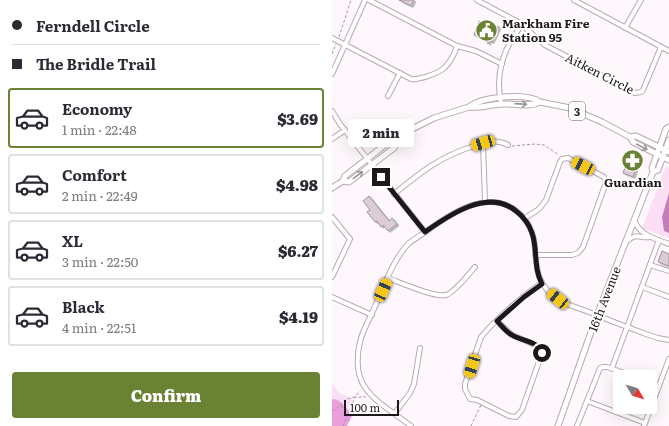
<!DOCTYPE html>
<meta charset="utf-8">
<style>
:root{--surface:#fff;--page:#f2f2f3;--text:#2b2b33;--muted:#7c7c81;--line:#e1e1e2;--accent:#6a8234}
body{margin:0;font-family:Literata,serif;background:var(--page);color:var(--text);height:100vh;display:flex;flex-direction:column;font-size:15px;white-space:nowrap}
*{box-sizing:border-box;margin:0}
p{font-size:13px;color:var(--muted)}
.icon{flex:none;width:22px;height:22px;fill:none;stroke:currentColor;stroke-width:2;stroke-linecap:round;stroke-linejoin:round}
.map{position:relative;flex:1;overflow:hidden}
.sheet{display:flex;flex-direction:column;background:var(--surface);width:332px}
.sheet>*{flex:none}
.top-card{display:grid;align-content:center;height:88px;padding:0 12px;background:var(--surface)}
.needle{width:26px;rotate:128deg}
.fabs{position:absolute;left:281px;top:370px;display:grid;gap:8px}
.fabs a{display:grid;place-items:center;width:44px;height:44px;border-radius:4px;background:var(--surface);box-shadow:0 4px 16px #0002;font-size:20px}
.scale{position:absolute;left:12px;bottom:10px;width:55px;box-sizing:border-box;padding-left:4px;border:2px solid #1c171b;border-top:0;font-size:11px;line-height:14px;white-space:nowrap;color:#1c171b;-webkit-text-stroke:3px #fff;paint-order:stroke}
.end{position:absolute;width:18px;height:18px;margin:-9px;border:5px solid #1c171b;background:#fff;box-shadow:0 0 0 2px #fff}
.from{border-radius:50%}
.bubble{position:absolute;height:28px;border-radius:4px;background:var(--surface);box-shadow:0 4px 16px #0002;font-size:13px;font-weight:800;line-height:28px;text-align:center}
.car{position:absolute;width:12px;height:24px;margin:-12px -6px;border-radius:5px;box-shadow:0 0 3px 1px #0007;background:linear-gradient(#f5c518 24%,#345 0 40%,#f5c518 0 76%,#345 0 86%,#f5c518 0)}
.top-card b{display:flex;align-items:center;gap:14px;height:38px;font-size:15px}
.top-card b+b{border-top:1px solid var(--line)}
.top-card i{width:10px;height:10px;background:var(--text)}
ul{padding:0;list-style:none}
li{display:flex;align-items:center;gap:12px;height:60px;margin:0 8px 6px;padding:0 4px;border:2px solid var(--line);border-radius:4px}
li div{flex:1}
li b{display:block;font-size:15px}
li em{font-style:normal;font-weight:800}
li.selected{border-color:var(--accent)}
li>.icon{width:36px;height:36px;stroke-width:1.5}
.primary-button{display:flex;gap:8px;margin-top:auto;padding:8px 12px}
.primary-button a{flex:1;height:46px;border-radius:4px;background:var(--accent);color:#fff;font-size:16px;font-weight:800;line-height:46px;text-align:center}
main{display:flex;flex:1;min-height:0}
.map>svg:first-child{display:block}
.green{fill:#fbddf4}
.forest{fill:#ea9edb}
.water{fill:#c67cb8}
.building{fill:#dcccd8;stroke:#a1939e;filter:url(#shadow)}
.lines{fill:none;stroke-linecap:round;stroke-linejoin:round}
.minor-casing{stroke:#b8a9b4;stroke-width:6}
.major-casing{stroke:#b8a9b4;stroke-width:7}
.path{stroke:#9f999e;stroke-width:1;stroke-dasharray:3 2;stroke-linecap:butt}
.minor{stroke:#fff;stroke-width:4}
.major{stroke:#fff;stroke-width:5}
.oneway{stroke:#999798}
.route{stroke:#1c171b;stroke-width:5}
.labels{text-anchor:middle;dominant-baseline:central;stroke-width:4;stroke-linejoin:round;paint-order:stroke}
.shield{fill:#fff;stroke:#605d5f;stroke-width:1}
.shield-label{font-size:11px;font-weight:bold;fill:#1c171b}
.poi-label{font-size:12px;font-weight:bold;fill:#1c171b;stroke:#fff;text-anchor:start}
.street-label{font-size:12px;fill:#1c171b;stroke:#fff}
</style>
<main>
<section class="sheet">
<div class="top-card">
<b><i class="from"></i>Ferndell Circle</b>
<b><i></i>The Bridle Trail</b>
</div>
<ul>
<li class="selected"><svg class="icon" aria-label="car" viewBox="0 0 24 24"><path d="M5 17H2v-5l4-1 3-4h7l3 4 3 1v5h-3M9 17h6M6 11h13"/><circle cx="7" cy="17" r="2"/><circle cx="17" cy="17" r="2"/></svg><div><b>Economy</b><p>1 min · 22:48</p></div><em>$3.69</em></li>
<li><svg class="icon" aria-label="car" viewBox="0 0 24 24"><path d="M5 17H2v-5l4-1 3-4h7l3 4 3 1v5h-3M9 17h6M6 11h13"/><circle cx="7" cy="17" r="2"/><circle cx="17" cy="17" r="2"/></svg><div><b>Comfort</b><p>2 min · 22:49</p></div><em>$4.98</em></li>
<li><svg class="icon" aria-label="car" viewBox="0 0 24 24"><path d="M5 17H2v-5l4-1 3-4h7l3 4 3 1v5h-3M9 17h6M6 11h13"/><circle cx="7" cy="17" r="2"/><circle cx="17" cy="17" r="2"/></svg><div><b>XL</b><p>3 min · 22:50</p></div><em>$6.27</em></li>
<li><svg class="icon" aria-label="car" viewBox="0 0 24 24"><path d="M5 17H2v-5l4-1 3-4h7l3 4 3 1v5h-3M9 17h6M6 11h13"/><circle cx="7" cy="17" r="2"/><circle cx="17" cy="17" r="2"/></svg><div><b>Black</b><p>4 min · 22:51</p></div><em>$4.19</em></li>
</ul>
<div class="primary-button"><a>Confirm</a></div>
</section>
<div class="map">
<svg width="337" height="426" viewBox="0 0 337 426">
<defs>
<filter id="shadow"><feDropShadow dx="2" dy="1.5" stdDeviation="0" flood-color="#0004"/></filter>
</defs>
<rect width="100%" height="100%" fill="#fef7fc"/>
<g class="green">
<path d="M334 166 337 168V238L310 228Z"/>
<path d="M0 383 7 393 21 399 4 426H0Z"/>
</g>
<path class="forest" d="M0 399C9 399 16 409 20 416L15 426H0Z"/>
<path class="water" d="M337 193V233L332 231 330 217Z"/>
<g class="building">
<path d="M67 0H82L79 6Z"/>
<path d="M147 21 167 27 160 42 158 41 156 44 155 40 142 35Z"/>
<path d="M297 157 304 158 303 161 306 163 301 177 291 173Z"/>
<path d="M37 196 57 221 60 218 65 224 56 231 51 225 49 227 45 221 43 222 35 212 38 210 31 201Z"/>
<path d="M330 251 337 254V266L326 262Z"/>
</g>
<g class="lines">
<defs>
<g id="minor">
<path d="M37 0 125 46 144 51 170 64"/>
<path d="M145 0 186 22 213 45 303 93 309 92 311 90 329 47"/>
<path d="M242 0 337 51"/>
<path d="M293 28 309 0"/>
<path d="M0 38 79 79C86 80 106 74 112 68 118 63 123 53 125 46"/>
<path d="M0 74 33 0"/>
<path d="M56 96 68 73"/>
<path d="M169 103C163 74 171 48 190 25"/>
<path d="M0 111 8 124 93 232"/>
<path d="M0 139 13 130"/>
<path d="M151 143 153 202"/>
<path d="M62 194C89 172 109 156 142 146 154 142 165 139 176 145"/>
<path d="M0 217 18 239 0 277"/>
<path d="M193 218 207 209 214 200 228 162 230 159 236 158 272 177 274 182 271 191 251 247 246 253 240 255H203"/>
<path d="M302 220C307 235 324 239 337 244"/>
<path d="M295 241C305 232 308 239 318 237"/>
<path d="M318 265 337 271"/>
<path d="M56 278C67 282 103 298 114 295 122 293 137 274 143 267"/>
<path d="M310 287 337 297"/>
<path d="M0 297 40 315"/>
<path d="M165 321 180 335 199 343 209 350 210 353 190 410 184 417 177 416 145 400 138 399 133 389V384L149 337C163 320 191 295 210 283"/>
<path d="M280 368 327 240"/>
<path d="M318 383 327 386"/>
<path d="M255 401 313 423"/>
<path d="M63 413 78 393 82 384 88 348"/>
<path d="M79 426C63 413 41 402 31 384 24 372 25 354 28 342 30 332 36 322 40 313 51 290 59 262 77 243 107 224 150 183 186 212 194 219 200 229 202 240 205 262 202 278 219 294 230 304 244 307 257 312 276 320 295 327 314 334L326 338 337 340"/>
<path d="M245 426 268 368 271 367H275L303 377"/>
<path d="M312 426 337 359"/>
</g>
<g id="major">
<path d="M137 107C149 97 194 92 208 102L238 108 270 122 298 137 304 136 337 152"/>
<path d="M298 137 301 142 337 160"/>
<path d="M321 172 326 170 337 140"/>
<path d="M11 181 13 176 58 141 65 140 80 129 102 118 137 107C148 109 159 104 171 104 182 103 197 108 208 102"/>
<path d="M0 188 11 181 17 182 62 148 65 140"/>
<path d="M226 426 265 315 321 172 320 168 334 129 337 127"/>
</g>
</defs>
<use href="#minor" class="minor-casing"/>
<use href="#major" class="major-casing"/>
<g class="path">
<path d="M7 37 19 0"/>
<path d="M0 54 4 44"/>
<path d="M180 146 203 144 212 145 227 155"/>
<path d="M8 406 13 409 15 413"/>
<path d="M0 411 4 409 15 399 23 397 28 391"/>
<path d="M11 426 23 397H34"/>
<path d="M139 426 149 405"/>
</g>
<use href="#minor" class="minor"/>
<use href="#major" class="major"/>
</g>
<defs><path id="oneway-shaft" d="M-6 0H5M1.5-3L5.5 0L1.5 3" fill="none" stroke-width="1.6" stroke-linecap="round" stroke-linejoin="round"/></defs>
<g class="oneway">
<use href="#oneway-shaft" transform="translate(189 104) rotate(4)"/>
<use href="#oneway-shaft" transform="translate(310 147) rotate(27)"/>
<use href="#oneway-shaft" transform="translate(26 175) rotate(-37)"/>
</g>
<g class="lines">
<path class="route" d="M49 177 93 232C117 215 156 188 184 211 192 217 197 224 200 233 206 250 201 267 210 284L192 297 165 321C170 326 174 332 180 335 189 341 207 341 210 353"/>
</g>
<defs>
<symbol id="civic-disc" viewBox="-11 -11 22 22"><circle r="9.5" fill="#6a8234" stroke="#fff"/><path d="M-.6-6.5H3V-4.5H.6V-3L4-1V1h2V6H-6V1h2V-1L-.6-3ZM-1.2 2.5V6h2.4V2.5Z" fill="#fff"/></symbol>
<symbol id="pharmacy-disc" viewBox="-11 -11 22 22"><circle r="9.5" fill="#6a8234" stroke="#fff"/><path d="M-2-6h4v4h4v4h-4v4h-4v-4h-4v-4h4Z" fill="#fff"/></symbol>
</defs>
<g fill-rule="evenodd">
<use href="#civic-disc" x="142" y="18" width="25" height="25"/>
<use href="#pharmacy-disc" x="288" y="148" width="25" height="25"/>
</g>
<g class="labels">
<rect class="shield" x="237" y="102" width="16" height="18" rx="3"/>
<g class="shield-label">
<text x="245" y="111">3</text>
</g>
<g class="poi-label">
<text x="170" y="23">Markham Fire<tspan x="170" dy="14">Station 95</tspan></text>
<text x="301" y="182" text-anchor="middle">Guardian</text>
</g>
<g class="street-label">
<text transform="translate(268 73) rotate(27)">Aitken Circle</text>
<text transform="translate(272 299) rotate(-69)">16th Avenue</text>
</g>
</g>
</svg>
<div class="fabs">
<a><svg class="needle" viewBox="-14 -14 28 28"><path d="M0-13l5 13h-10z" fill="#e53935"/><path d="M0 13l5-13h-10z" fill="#7c7c81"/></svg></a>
</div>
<div class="scale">100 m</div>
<i class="end from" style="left:210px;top:353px"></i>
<i class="end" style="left:49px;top:177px"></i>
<div class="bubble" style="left:16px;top:119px;width:66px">2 min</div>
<i class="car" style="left:151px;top:143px;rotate:254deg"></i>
<i class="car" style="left:251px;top:166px;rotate:297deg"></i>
<i class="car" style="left:51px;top:290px;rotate:24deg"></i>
<i class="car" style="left:226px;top:299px;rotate:309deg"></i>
<i class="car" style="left:140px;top:366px;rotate:197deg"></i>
</div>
</main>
